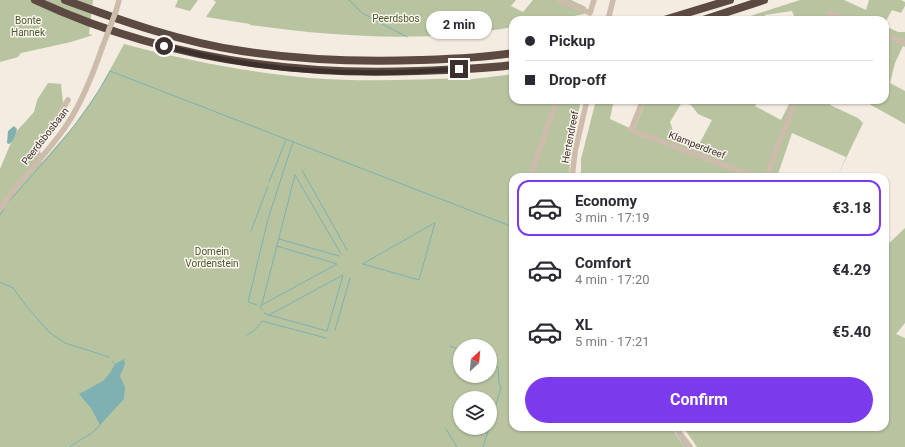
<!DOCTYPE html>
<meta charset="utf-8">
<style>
:root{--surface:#fff;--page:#f2f2f3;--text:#2b2b33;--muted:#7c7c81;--line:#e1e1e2;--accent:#7c3aed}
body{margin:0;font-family:Roboto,sans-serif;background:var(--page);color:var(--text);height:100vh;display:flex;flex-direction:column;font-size:15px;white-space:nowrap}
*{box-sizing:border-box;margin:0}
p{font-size:13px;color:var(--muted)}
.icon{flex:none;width:22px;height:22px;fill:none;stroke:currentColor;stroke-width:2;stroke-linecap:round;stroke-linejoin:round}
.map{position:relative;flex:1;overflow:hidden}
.sheet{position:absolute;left:509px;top:173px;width:380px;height:258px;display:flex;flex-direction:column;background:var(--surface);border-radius:12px;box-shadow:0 1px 3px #0004}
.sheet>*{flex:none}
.hud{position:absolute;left:509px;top:16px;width:380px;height:88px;border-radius:12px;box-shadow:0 1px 3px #0004;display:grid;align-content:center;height:88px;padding:0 16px;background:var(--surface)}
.needle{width:26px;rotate:26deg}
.tools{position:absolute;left:453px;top:339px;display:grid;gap:8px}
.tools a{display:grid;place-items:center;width:44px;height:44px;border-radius:50%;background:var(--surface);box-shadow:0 1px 3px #0004;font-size:20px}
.end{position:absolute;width:18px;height:18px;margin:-9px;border:5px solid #3b302b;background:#fff;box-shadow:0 0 0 2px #fff}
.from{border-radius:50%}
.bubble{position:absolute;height:28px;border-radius:14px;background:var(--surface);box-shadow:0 1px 3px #0004;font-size:13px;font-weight:700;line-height:28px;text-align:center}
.hud b{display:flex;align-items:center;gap:14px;height:38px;font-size:15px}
.hud b+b{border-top:1px solid var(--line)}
.hud i{width:10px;height:10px;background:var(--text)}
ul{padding:7px 0 0;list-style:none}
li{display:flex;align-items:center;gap:12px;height:56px;margin:0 8px 6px;padding:0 8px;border:2px solid transparent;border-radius:12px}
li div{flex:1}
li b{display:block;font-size:15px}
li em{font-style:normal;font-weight:700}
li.selected{border-color:var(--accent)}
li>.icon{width:36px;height:36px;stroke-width:1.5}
.primary-button{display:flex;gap:8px;margin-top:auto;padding:8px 16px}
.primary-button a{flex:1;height:46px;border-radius:24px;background:var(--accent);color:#fff;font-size:16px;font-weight:700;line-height:46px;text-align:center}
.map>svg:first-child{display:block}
.green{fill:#b8c4a0;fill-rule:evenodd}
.water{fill:#7fb0b2}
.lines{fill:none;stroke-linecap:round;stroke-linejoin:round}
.stream{stroke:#7fb0b2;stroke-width:1}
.minor{stroke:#cdbbac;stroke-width:5.5}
.highway{stroke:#5c4a42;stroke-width:8}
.minor-bridge{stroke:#cdbbac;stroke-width:5.5}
.route{stroke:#3b302b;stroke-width:5}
.labels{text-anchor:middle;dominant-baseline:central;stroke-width:3;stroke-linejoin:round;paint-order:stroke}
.park-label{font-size:10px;fill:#4a5a2e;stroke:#fbf5ee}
.street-label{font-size:10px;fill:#3b302b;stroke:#fbf5ee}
</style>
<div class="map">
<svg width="905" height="447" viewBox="0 0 905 447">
<rect width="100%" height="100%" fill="#f4ebe1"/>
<g class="green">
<path d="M0 0H93L89 34 93 35 71 42 21 53 18 57 0 62Z"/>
<path d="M178 0H198L190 11 175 7Z"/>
<path d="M213 0H516L511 6 523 12 533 0H571L586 7 584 14 553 20H513V27C425 43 337 37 250 25V24L206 17 216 2Z"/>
<path d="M800 0H844L866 10 869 0H901L905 2V6L901 13 892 10 885 23V20H794L795 18 792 11 765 15V20H738Z"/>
<path d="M885 26 898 32H905V47L903 46 895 63 890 83 905 91V124L871 105 866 100H885Z"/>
<path d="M124 44C184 60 246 72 309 78 361 82 413 80 464 78L465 80 513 74V100H581L571 148 569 177H513V427H671L685 447H0V169L15 133 34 112 37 100 48 83 61 84 63 103 36 152 42 162 73 127 99 90ZM460 346H490V376H460ZM460 398H490V428H460Z"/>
<path d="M596 100H629L613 104 610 119 634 130 646 100H758L755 106 781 120 791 100H832L830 105 858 118 863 123 837 177 846 157 792 133 777 177H581V159ZM682 102 691 105 698 114 712 120 696 150 676 140 670 122Z"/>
<path d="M905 228V323L896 334 905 338V447H697L683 427H885V247Z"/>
</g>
<g class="water">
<path d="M14 126 17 129C15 135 14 141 9 144L7 143 8 131Z"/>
<path d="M124 359 125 364 120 376 125 387 124 399 100 425 91 408 79 394 103 381 110 373 115 364Z"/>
</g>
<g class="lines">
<g class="stream">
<path d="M349 0 362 13 407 37"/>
<path d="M302 170 347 250"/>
<path d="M295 175 341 254"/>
<path d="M269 182 286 140"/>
<path d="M9 201C46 160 84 120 110 71L513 227"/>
<path d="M0 215 4 209"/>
<path d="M435 223 419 280 363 264Z"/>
<path d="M251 231 268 186"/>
<path d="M279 239 339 256"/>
<path d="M0 282 13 288 27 307 49 332 65 343 109 357"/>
<path d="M262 304 295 175"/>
<path d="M257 305 248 302 268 219 293 142"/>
<path d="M262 310 260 306 337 264 277 246"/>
<path d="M264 313 269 315 327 331 343 275 269 315"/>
<path d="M335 330 350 278"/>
<path d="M247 335 255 330 262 321 326 338"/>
<path d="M450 346 460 350"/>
<path d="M112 361 115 364"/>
<path d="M490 362 498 367 499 383 501 388 490 425"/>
<path d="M446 429 457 447"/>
<path d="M677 434 686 447"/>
<path d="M69 447 92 433 100 425"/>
<path d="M483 447 489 428"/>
</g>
<g class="minor">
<path d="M559 0 590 13 594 0"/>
<path d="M116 11 119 0"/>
<path d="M608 20 613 0"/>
<path d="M828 20 830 13 847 20"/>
<path d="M885 35 905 43"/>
<path d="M643 100 631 130 756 177"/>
<path d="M41 157 36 152 68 100"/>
<path d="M530 177 557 100"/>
<path d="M572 177 575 152 587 100"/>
<path d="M766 177 796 100"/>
<path d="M0 209C20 178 48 154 68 123 83 100 93 74 102 48"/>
<path d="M675 427 690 447"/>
</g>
<g class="highway">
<path d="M35 0C155 56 284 76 416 71 448 70 481 69 513 65"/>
<path d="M65 0C122 21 181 42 242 51 300 60 360 62 420 60 450 59 483 58 513 53"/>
<path d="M664 20 730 0"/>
<path d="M703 20 764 0"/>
</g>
<path class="minor-bridge" d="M102 48 116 11"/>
</g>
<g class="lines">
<path class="route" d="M164 46C188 52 213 58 238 62 310 74 386 75 459 69"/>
</g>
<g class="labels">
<g class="park-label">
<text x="396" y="18">Peerdsbos</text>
<text x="28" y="20">Bonte<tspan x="28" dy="12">Hannek</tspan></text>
<text x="212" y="251">Domein<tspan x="212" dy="12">Vordenstein</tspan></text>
</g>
<g class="street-label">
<text transform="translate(45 136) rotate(-52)">Peerdsbosbaan</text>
<text transform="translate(570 137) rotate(-79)">Hertendreef</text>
<text transform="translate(697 145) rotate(21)">Klamperdreef</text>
</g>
</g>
</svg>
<div class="tools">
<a><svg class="needle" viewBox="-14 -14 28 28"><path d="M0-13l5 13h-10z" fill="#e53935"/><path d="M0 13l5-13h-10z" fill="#7c7c81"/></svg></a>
<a><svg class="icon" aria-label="layers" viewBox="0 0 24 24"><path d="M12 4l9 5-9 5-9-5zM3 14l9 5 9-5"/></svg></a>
</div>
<i class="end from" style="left:164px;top:46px"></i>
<i class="end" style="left:459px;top:69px"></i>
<div class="bubble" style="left:426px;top:11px;width:66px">2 min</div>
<div class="hud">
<b><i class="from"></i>Pickup</b>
<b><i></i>Drop-off</b>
</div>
<section class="sheet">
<ul>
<li class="selected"><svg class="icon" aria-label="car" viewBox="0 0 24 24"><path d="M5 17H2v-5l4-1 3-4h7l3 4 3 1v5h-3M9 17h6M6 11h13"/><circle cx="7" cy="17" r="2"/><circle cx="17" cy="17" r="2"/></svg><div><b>Economy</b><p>3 min · 17:19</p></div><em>€3.18</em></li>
<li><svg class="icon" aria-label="car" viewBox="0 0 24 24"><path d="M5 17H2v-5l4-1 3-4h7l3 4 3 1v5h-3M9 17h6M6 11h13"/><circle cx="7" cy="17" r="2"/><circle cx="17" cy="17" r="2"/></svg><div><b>Comfort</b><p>4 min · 17:20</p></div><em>€4.29</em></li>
<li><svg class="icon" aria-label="car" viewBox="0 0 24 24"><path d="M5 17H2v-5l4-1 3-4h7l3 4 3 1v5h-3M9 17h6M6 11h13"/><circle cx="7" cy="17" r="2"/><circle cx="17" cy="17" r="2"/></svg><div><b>XL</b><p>5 min · 17:21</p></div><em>€5.40</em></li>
</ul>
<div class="primary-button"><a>Confirm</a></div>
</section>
</div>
